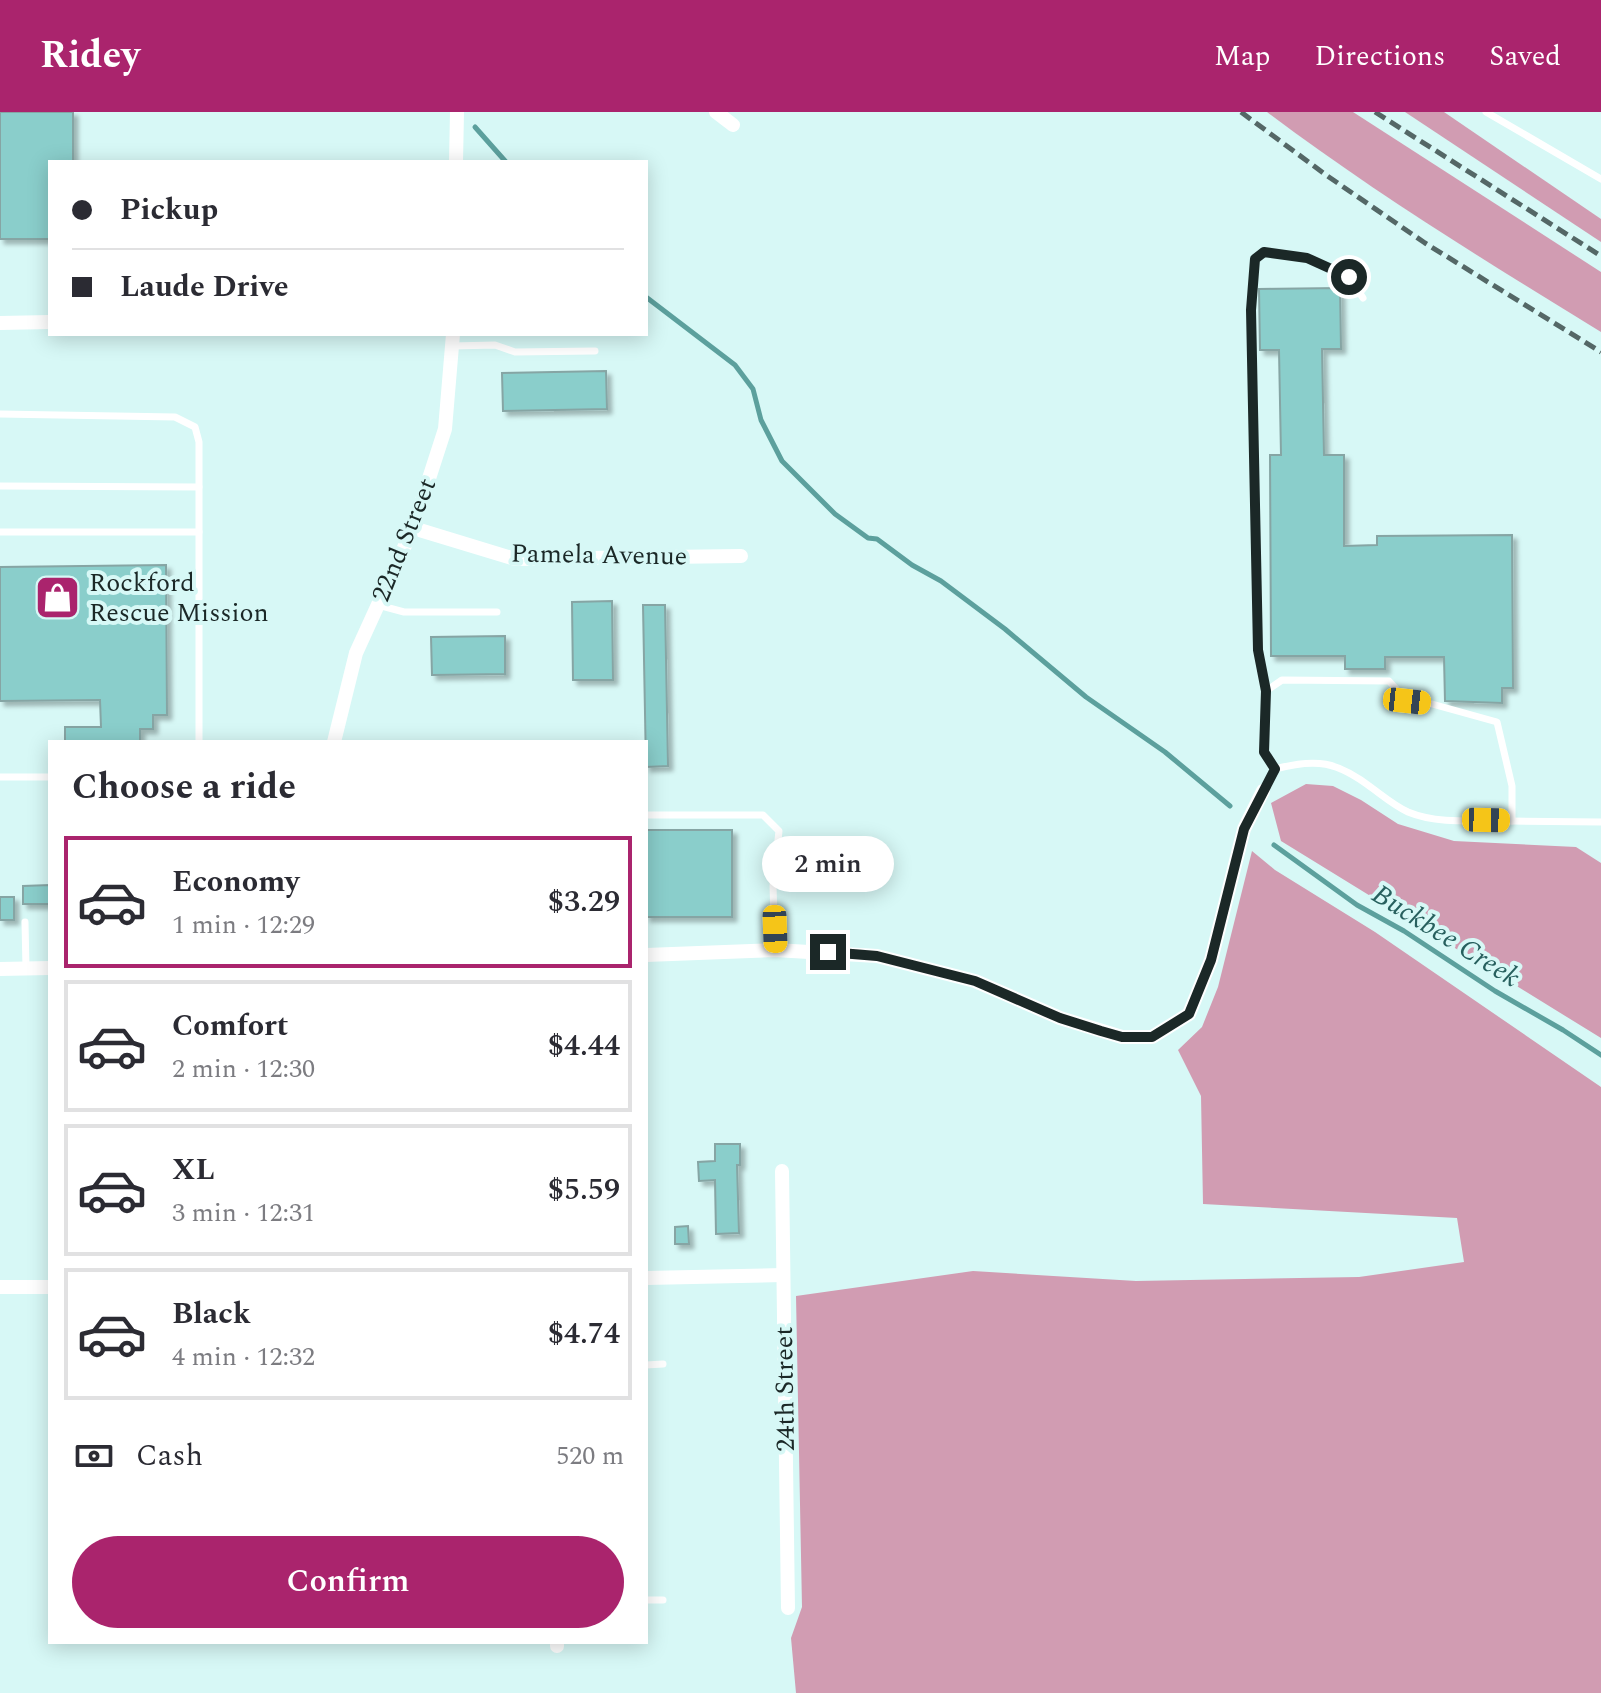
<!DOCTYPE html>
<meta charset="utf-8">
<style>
:root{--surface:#fff;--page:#f2f2f3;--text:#2b2b33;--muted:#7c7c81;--line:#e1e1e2;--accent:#aa246d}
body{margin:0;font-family:Spectral,serif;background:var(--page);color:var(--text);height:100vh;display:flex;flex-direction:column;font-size:30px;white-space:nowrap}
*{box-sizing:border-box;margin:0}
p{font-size:26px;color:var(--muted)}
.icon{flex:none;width:44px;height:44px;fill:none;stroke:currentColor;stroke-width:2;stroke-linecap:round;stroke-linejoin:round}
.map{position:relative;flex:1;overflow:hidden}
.panel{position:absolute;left:48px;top:628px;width:600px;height:904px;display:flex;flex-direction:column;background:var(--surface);border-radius:0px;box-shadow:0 4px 20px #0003}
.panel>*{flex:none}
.guide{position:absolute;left:48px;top:48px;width:600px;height:176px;border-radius:0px;box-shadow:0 4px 20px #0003;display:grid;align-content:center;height:176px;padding:0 24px;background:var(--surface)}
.end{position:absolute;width:36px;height:36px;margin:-18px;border:10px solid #1b2827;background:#fff;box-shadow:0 0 0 4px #fff}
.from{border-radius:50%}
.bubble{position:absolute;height:56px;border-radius:28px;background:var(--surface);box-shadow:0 4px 20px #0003;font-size:26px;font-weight:600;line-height:56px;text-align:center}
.car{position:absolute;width:24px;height:48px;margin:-24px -12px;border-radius:10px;box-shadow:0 0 6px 2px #0007;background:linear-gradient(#f5c518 24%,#345 0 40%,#f5c518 0 76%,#345 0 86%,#f5c518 0)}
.guide b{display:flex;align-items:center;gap:28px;height:76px;font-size:30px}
.guide b+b{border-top:2px solid var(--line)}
.guide i{width:20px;height:20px;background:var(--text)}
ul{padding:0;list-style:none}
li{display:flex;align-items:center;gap:24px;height:132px;margin:0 16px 12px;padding:0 8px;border:4px solid var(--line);border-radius:0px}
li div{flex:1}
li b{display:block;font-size:30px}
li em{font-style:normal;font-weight:600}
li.on{border-color:var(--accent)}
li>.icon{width:72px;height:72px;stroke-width:1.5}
h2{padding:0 24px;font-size:36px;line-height:96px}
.pay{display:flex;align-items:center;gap:20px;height:88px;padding:0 24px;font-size:30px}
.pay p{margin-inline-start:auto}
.button{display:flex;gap:16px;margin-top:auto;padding:16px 24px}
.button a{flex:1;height:92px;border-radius:48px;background:var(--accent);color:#fff;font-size:32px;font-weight:600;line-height:92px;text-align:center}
header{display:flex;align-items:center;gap:48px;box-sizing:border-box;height:112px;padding:0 40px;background:var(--accent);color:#fff}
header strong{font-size:38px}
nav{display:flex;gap:44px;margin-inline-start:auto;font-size:28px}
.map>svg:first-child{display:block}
.forest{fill:#d19cb2}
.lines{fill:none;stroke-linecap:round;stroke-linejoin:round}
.stream{stroke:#5ca09d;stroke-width:5}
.building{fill:#8acecb;stroke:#86a5a4;stroke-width:2;filter:url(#shadow)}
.lane{stroke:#fff;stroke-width:7}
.street{stroke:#fff;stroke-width:14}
.rail{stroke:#546766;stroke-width:5;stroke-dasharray:12 6;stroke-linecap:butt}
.route{stroke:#1b2827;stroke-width:10}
.labels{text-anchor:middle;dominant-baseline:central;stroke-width:8;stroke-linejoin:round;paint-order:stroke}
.street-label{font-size:26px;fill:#1b2827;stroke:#d7f8f6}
.poi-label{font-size:26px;fill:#1b2827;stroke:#d7f8f6;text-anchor:start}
.water-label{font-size:28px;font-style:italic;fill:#27605e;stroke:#d7f8f6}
</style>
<header>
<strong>Ridey</strong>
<nav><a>Map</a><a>Directions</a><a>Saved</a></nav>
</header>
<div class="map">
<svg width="1601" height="1581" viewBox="0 0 1601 1581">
<defs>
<filter id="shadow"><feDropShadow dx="4.5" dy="4.5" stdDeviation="2" flood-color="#0004"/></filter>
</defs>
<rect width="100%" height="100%" fill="#d7f8f6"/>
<g class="forest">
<path d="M1267 0H1353L1601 160V220C1487 150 1373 80 1267 0Z"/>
<path d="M1405 0H1444L1601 107V130Z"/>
<path d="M1306 672 1333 674 1361 688 1398 712 1454 729 1576 735 1601 751V926L1281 729 1271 691Z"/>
<path d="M1252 739 1275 758 1375 820 1601 975V1581H796L791 1526 802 1495 796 1184 973 1159 1136 1169 1359 1165 1464 1150 1457 1106 1203 1092 1201 984 1178 938 1202 915 1218 875Z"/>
</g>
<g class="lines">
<g class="stream">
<path d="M475 15 506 50"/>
<path d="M646 185 735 253 753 277 761 308 782 349 835 402 868 426 877 427 912 453 941 469 1005 517 1086 585 1165 640 1230 694"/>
<path d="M1274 733 1357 793 1404 819 1495 879 1563 918 1601 943"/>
</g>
</g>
<g class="building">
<path d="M0 0H73V50H50V127H0Z"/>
<path d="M1340 176 1341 237H1322L1324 343H1344V434L1377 433V424L1512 423 1513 576H1502V591L1445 589 1444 545H1385V557H1345V544H1271L1270 343H1281L1279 238H1260L1259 177Z"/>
<path d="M606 259 607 297 503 299 502 261Z"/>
<path d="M166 453 167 603H153V617H140V630H65V615H101L100 588 0 589V455Z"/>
<path d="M612 489 613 568H573L572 490Z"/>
<path d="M643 493H665L668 654 646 655Z"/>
<path d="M505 524V562L432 563 431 525Z"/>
<rect x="646" y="718" width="86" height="87"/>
<path d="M50 773V792H23V774Z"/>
<rect x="0" y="785" width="14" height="23"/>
<path d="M715 1032H740V1053H737L739 1121 716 1122 715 1068 699 1069 698 1050 715 1049Z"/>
<path d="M688 1114 689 1132H675V1115Z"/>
</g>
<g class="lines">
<g class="lane">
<path d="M1486 0 1601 67"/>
<path d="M452 234 495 233 515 240 595 239"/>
<path d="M0 302 175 305 195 315 199 330V630"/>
<path d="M0 374 199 375"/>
<path d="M0 420H199"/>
<path d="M378 493 404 500H497"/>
<path d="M1266 579 1258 538 1251 198 1255 147 1264 140 1307 146 1349 165 1363 186"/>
<path d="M0 665H50"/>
<path d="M1263 679 1275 657C1316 646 1337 649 1372 676 1383 684 1395 694 1408 700 1439 713 1479 708 1512 709V674L1497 610 1432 592 1407 589 1389 569 1282 568 1266 579 1264 640 1275 657"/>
<path d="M646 703H763L779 719 773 774 775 837"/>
<path d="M1512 709 1601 710"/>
<path d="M25 810 26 857"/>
<path d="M646 1253 663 1252"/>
<path d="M646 1488H663"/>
</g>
<g class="street">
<path d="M716 0 733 13"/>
<path d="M456 50 457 0"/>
<path d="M0 211 50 210"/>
<path d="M413 416 515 447 741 444"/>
<path d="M334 630 356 541 413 416 445 317 453 222"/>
<path d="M646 843 775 838 877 844 975 869 1060 906 1122 925H1152L1189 902 1211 848 1244 717 1263 679"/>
<path d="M0 857 50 856"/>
<path d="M782 1059 788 1496"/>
<path d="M646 1166 783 1163"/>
<path d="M0 1175H50"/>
<path d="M557 1530V1534"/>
</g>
<g class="rail">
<path d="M1241 0 1326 63 1425 131 1601 240"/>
<path d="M1375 0 1601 144"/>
</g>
</g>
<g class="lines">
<path class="route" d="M828 840 877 844 975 869 1060 906 1101 919 1122 925H1152L1189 902 1211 848 1244 717 1275 657 1264 640 1266 579 1258 538 1251 198 1255 147 1264 140 1307 146 1349 165"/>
</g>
<defs>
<symbol id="shop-square" viewBox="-11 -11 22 22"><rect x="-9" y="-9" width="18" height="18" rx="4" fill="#aa246d" stroke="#d7f8f6"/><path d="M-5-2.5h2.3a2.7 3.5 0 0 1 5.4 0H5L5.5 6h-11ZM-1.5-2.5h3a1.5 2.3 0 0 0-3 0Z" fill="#fff"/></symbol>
</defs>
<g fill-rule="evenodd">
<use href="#shop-square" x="32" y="460" width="51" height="51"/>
</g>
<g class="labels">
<g class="street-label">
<text transform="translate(404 428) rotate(-68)">22nd Street</text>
<text transform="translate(599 443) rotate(1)">Pamela Avenue</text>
<text transform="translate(785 1277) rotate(-91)">24th Street</text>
</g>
<g class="poi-label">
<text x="89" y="471">Rockford<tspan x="89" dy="30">Rescue Mission</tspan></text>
</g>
<g class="water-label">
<text transform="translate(1446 824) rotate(32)">Buckbee Creek</text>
</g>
</g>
</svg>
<i class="end from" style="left:1349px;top:165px"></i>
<i class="end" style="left:828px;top:840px"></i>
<div class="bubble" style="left:762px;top:724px;width:132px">2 min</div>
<i class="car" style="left:1407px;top:589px;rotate:96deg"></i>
<i class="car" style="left:1486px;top:708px;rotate:91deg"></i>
<i class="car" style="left:775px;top:817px;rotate:178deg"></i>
<div class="guide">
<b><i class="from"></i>Pickup</b>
<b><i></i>Laude Drive</b>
</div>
<section class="panel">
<h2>Choose a ride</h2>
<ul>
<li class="on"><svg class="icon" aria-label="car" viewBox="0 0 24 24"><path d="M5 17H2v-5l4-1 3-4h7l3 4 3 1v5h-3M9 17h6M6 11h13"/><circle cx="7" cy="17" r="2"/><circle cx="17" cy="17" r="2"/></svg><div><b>Economy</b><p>1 min · 12:29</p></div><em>$3.29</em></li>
<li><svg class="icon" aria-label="car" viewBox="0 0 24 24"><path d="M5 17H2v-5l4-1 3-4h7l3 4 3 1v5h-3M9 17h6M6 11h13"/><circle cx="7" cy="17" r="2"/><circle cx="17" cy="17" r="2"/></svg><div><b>Comfort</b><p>2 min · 12:30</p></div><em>$4.44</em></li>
<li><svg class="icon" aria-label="car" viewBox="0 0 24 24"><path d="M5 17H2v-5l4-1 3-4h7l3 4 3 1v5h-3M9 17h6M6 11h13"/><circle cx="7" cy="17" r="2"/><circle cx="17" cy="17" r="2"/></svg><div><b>XL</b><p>3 min · 12:31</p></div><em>$5.59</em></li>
<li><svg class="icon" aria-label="car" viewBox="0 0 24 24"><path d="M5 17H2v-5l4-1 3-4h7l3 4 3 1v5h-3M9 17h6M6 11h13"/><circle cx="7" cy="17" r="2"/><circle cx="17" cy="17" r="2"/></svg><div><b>Black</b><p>4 min · 12:32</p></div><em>$4.74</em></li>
</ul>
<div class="pay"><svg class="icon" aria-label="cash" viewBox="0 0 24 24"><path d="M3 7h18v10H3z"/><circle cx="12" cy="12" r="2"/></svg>Cash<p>520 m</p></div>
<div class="button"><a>Confirm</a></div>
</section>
</div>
